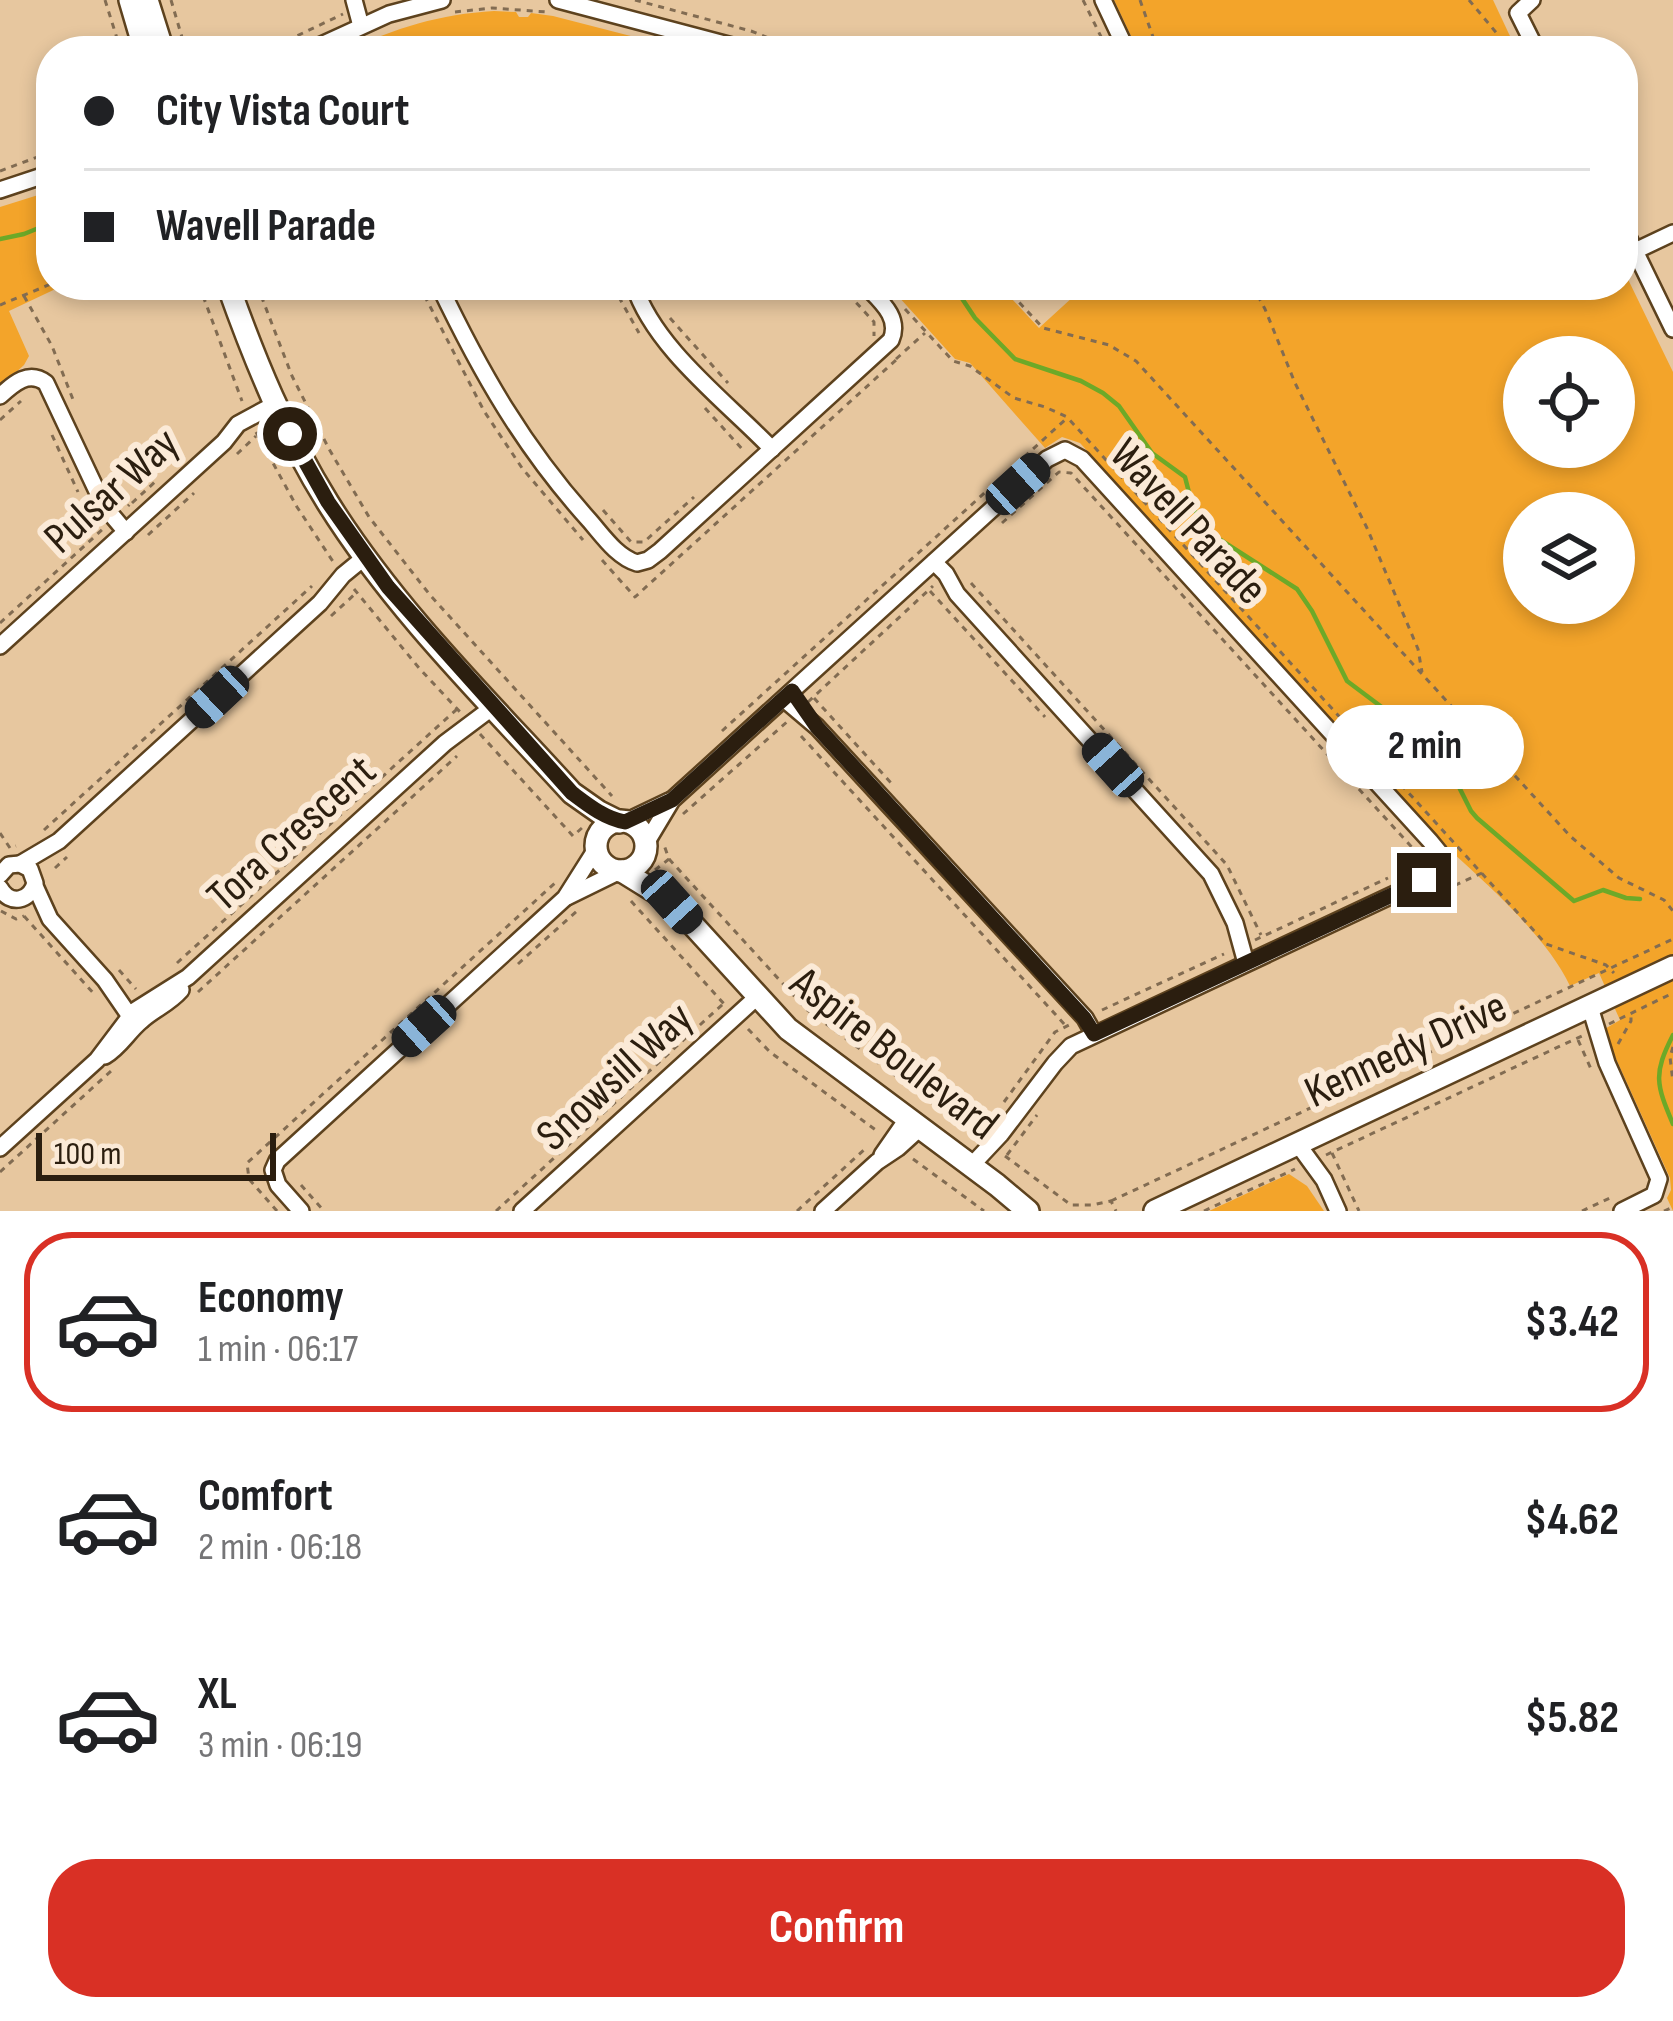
<!DOCTYPE html>
<meta charset="utf-8">
<style>
:root{--surface:#fff;--page:#f6f6f6;--text:#202124;--muted:#757577;--line:#e0e0e0;--accent:#d93025}
body{margin:0;font-family:"Sofia Sans Condensed",sans-serif;background:var(--page);color:var(--text);height:100vh;display:flex;flex-direction:column;font-size:45px;white-space:nowrap}
*{box-sizing:border-box;margin:0}
p{font-size:39px;color:var(--muted)}
.icon{flex:none;width:66px;height:66px;fill:none;stroke:currentColor;stroke-width:2;stroke-linecap:round;stroke-linejoin:round}
.map{position:relative;height:1211px;overflow:hidden}
.drawer{display:flex;flex-direction:column;background:var(--surface);flex:1}
.drawer>*{flex:none}
.top-card{position:absolute;left:36px;top:36px;width:1602px;height:264px;border-radius:48px;box-shadow:0 6px 18px #0003;display:grid;align-content:center;height:264px;padding:0 48px;background:var(--surface)}
.fabs{position:absolute;left:1503px;top:336px;display:grid;gap:24px}
.fabs a{display:grid;place-items:center;width:132px;height:132px;border-radius:50%;background:var(--surface);box-shadow:0 6px 18px #0003;font-size:60px}
.scale{position:absolute;left:36px;bottom:30px;width:240px;box-sizing:border-box;padding-left:12px;border:6px solid #2b1e0f;border-top:0;font-size:33px;line-height:42px;white-space:nowrap;color:#2b1e0f;-webkit-text-stroke:9px #fbead7;paint-order:stroke}
.end{position:absolute;width:54px;height:54px;margin:-27px;border:15px solid #2b1e0f;background:#fff;box-shadow:0 0 0 6px #fff}
.from{border-radius:50%}
.bubble{position:absolute;height:84px;border-radius:42px;background:var(--surface);box-shadow:0 6px 18px #0003;font-size:39px;font-weight:700;line-height:84px;text-align:center}
.car{position:absolute;width:36px;height:72px;margin:-36px -18px;border-radius:15px;box-shadow:0 0 9px 3px #0007;background:linear-gradient(#222 24%,#8ab4d8 0 40%,#222 0 76%,#8ab4d8 0 86%,#222 0)}
.top-card b{display:flex;align-items:center;gap:42px;height:114px;font-size:45px}
.top-card b+b{border-top:3px solid var(--line)}
.top-card i{width:30px;height:30px;background:var(--text)}
ul{padding:21px 0 0;list-style:none}
li{display:flex;align-items:center;gap:36px;height:180px;margin:0 24px 18px;padding:0 24px;border:6px solid transparent;border-radius:48px}
li div{flex:1}
li b{display:block;font-size:45px}
li em{font-style:normal;font-weight:700}
li.on{border-color:var(--accent)}
li>.icon{width:108px;height:108px;stroke-width:1.5}
.cta{display:flex;gap:24px;margin-top:auto;padding:24px 48px}
.cta a{flex:1;height:138px;border-radius:48px;background:var(--accent);color:#fff;font-size:48px;font-weight:700;line-height:138px;text-align:center}
.map>svg:first-child{display:block}
.green{fill:#f3a42a;fill-rule:evenodd}
.lines{fill:none;stroke-linecap:round;stroke-linejoin:round}
.stream{stroke:#6da928;stroke-width:4.5}
.street-casing{stroke:#5d421e;stroke-width:20}
.secondary-casing{stroke:#5d421e;stroke-width:26}
.path{stroke:#826c52;stroke-width:3;stroke-dasharray:6 6;stroke-linecap:butt}
.street{stroke:#fff;stroke-width:15}
.secondary{stroke:#fff;stroke-width:21}
.route{stroke:#2b1e0f;stroke-width:15}
.labels{text-anchor:middle;dominant-baseline:central;stroke-width:12;stroke-linejoin:round;paint-order:stroke}
.street-label{font-size:45px;fill:#2b1e0f;stroke:#fbead7}
</style>
<div class="map">
<svg width="1673" height="1211" viewBox="0 0 1673 1211">
<rect width="100%" height="100%" fill="#e7c79f"/>
<g class="green">
<path d="M1114 0H1493L1517 51H1138Z"/>
<path d="M494 11 516 12 519 17H528L531 13 553 16 689 51H347C394 28 441 14 494 11Z"/>
<path d="M51 191V285H64L9 311 29 356 24 365 0 387V207Z"/>
<path d="M1623 269 1673 372V1211L1667 1198 1671 1190 1670 1178 1603 1030 1620 1020 1599 973 1570 986C1548 938 1490 887 1451 851L1080 443 1062 437 1045 448 970 363 955 359 888 285H999L1039 328 1086 285H1623ZM1524 357H1614V447H1524ZM1524 513H1614V603H1524Z"/>
<path d="M1289 1174 1307 1186 1324 1211H1209Z"/>
</g>
<g class="lines">
<g class="stream">
<path d="M417 51 466 44 557 51"/>
<path d="M0 239 24 234 51 223"/>
<path d="M953 285 975 318 1015 359 1081 381 1103 393 1119 406 1152 453 1185 477 1193 508 1204 524 1219 539 1297 589 1312 611 1347 681 1387 711 1426 755 1453 775 1471 811 1477 818 1574 901 1603 890 1626 898 1640 899"/>
<path d="M1673 1035C1653 1074 1656 1084 1673 1124"/>
</g>
<defs>
<g id="street">
<path d="M354 0 361 26"/>
<path d="M558 0 751 51"/>
<path d="M1103 0 1127 51"/>
<path d="M1532 0 1518 13 1537 51"/>
<path d="M308 51 389 14 442 0"/>
<path d="M0 190 51 173"/>
<path d="M1623 227 1635 251"/>
<path d="M1673 233 1635 251 1673 329"/>
<path d="M439 285C481 373 524 448 589 520 603 536 617 557 637 563L648 560 660 551 891 340C901 317 880 301 865 285"/>
<path d="M634 285C654 348 727 402 772 449"/>
<path d="M0 396C14 383 29 370 46 383L104 506 126 532"/>
<path d="M934 562 946 574 957 594 1211 874 1235 923 1246 963"/>
<path d="M0 646 224 442 238 424 275 404"/>
<path d="M784 699 817 727 1085 1018 1094 1034"/>
<path d="M625 822 669 801"/>
<path d="M645 845 672 800 1047 459 1065 450 1082 459 1430 841 1439 852 1440 863 1433 874 1418 883 1071 1046 1055 1063 1001 1134 971 1166"/>
<path d="M20 864 59 841 320 603 343 575 365 557"/>
<path d="M0 875 9 865 20 864 30 869 35 883C30 901 10 906 0 888"/>
<path d="M35 886 50 919 105 980 127 1012 142 1020"/>
<path d="M567 897 620 871"/>
<path d="M1590 1007 1607 1063 1659 1179 1654 1195 1622 1211"/>
<path d="M105 1056C121 1046 127 1033 141 1021 154 1009 169 1004 181 990"/>
<path d="M1297 1143 1324 1180 1338 1211"/>
<path d="M0 1148 97 1060 134 1011 188 977 445 743 493 707"/>
<path d="M882 1155 907 1119"/>
<path d="M301 1211 278 1185 273 1170 277 1161 565 898 596 849"/>
<path d="M522 1211 757 997"/>
<path d="M823 1211 877 1162 898 1148 920 1128"/>
</g>
<g id="secondary">
<path d="M130 0 145 51"/>
<path d="M147 0 163 51"/>
<path d="M228 285C255 361 285 434 328 503 395 610 487 700 572 793L599 812 619 822"/>
<circle cx="621" cy="846" r="25"/>
<path d="M622 871 672 902 788 1029 997 1185 1028 1211"/>
<path d="M1155 1211 1673 967"/>
</g>
</defs>
<use href="#street" class="street-casing"/>
<use href="#secondary" class="secondary-casing"/>
<g class="path">
<path d="M105 0 121 51"/>
<path d="M171 0 186 51"/>
<path d="M635 0 751 31 801 51"/>
<path d="M1083 0 1108 51"/>
<path d="M1140 0 1158 51"/>
<path d="M1469 0 1499 36 1506 51"/>
<path d="M455 12 492 8 547 12"/>
<path d="M265 51 343 14"/>
<path d="M0 171 51 152"/>
<path d="M199 285 242 401"/>
<path d="M257 285 292 376 329 449 369 517 430 595 612 796"/>
<path d="M419 285 484 411 522 468 583 540"/>
<path d="M617 285 620 299 639 333"/>
<path d="M840 285 874 322V336"/>
<path d="M1003 285 1043 328 1109 345 1136 361 1570 836 1619 878 1664 900 1673 911"/>
<path d="M1252 285 1265 309 1295 383 1367 528 1418 649 1422 672"/>
<path d="M24 296 52 346 74 402"/>
<path d="M0 305 51 284"/>
<path d="M905 309 953 361 970 366 1014 398 1045 407 1067 417 1546 944 1606 965 1614 973"/>
<path d="M670 318 728 383"/>
<path d="M896 359 925 333"/>
<path d="M705 408 743 450"/>
<path d="M0 420 21 401"/>
<path d="M256 432 297 507 334 563"/>
<path d="M52 435 78 492"/>
<path d="M237 454 256 436"/>
<path d="M109 476 130 504 128 506"/>
<path d="M132 503 156 481"/>
<path d="M603 510 631 542H644L694 497"/>
<path d="M1002 523 1059 472 1071 473 1419 855 1418 864"/>
<path d="M148 535 194 493"/>
<path d="M602 560 635 597 896 360"/>
<path d="M971 583 1227 865 1261 935"/>
<path d="M354 589 419 668 461 713"/>
<path d="M930 591 1045 717"/>
<path d="M331 616 355 594"/>
<path d="M0 623 104 528"/>
<path d="M814 698 892 784"/>
<path d="M808 702 933 586"/>
<path d="M722 731 1066 419"/>
<path d="M480 734 573 836 583 827"/>
<path d="M801 736 1066 1026"/>
<path d="M683 814 788 721"/>
<path d="M44 830 312 586"/>
<path d="M0 833 10 848 16 846"/>
<path d="M669 859 806 1009 978 1137"/>
<path d="M55 868 67 857"/>
<path d="M655 870 669 859 664 845"/>
<path d="M631 901 725 1005"/>
<path d="M1411 905 1482 873"/>
<path d="M1 911 16 919 24 916"/>
<path d="M24 916 95 995"/>
<path d="M1255 940 1388 878"/>
<path d="M177 963 457 709"/>
<path d="M518 964 578 910"/>
<path d="M119 970 136 989"/>
<path d="M198 992 457 756"/>
<path d="M1102 1010 1224 954"/>
<path d="M1609 1024 1673 993"/>
<path d="M748 1029 770 1052 877 1131"/>
<path d="M1578 1040 1591 1069"/>
<path d="M1618 1044 1631 1021V1015"/>
<path d="M1673 1047 1670 1057 1673 1082"/>
<path d="M1004 1102 1055 1032 1071 1024"/>
<path d="M1332 1153 1359 1211"/>
<path d="M1007 1155 1037 1115"/>
<path d="M1326 1155 1584 1035"/>
<path d="M1005 1156 1071 1205H1092L1111 1201 1116 1211"/>
<path d="M913 1159 984 1211"/>
<path d="M0 1172 111 1071"/>
<path d="M301 1185 324 1211"/>
<path d="M1111 1201 1673 939"/>
<path d="M277 1211 249 1179 247 1163 555 883"/>
<path d="M496 1211 724 1003"/>
<path d="M797 1211 866 1148"/>
<path d="M1204 1211 1295 1169"/>
<path d="M1582 1211 1614 1196"/>
<path d="M1664 1211 1673 1207"/>
</g>
<use href="#street" class="street"/>
<use href="#secondary" class="secondary"/>
</g>
<g class="lines">
<path class="route" d="M290 434 328 502 388 587 572 793C588 805 604 818 625 822L672 800 792 691 817 727 1084 1018 1094 1034 1424 880"/>
</g>
<g class="labels">
<g class="street-label">
<text transform="translate(112 491) rotate(-42)">Pulsar Way</text>
<text transform="translate(1188 522) rotate(47)">Wavell Parade</text>
<text transform="translate(292 834) rotate(-42)">Tora Crescent</text>
<text transform="translate(1406 1050) rotate(-25)">Kennedy Drive</text>
<text transform="translate(894 1054) rotate(38)">Aspire Boulevard</text>
<text transform="translate(615 1077) rotate(-43)">Snowsill Way</text>
</g>
</g>
</svg>
<div class="fabs">
<a><svg class="icon" aria-label="locate" viewBox="0 0 24 24"><circle cx="12" cy="12" r="6"/><path d="M12 2v4M12 18v4M2 12h4M18 12h4"/></svg></a>
<a><svg class="icon" aria-label="layers" viewBox="0 0 24 24"><path d="M12 4l9 5-9 5-9-5zM3 14l9 5 9-5"/></svg></a>
</div>
<div class="scale">100 m</div>
<i class="end from" style="left:290px;top:434px"></i>
<i class="end" style="left:1424px;top:880px"></i>
<div class="bubble" style="left:1326px;top:705px;width:198px">2 min</div>
<i class="car" style="left:1018px;top:484px;rotate:48deg"></i>
<i class="car" style="left:217px;top:697px;rotate:227deg"></i>
<i class="car" style="left:1113px;top:765px;rotate:318deg"></i>
<i class="car" style="left:672px;top:902px;rotate:138deg"></i>
<i class="car" style="left:424px;top:1026px;rotate:228deg"></i>
<div class="top-card">
<b><i class="from"></i>City Vista Court</b>
<b><i></i>Wavell Parade</b>
</div>
</div>
<section class="drawer">
<ul>
<li class="on"><svg class="icon" aria-label="car" viewBox="0 0 24 24"><path d="M5 17H2v-5l4-1 3-4h7l3 4 3 1v5h-3M9 17h6M6 11h13"/><circle cx="7" cy="17" r="2"/><circle cx="17" cy="17" r="2"/></svg><div><b>Economy</b><p>1 min · 06:17</p></div><em>$3.42</em></li>
<li><svg class="icon" aria-label="car" viewBox="0 0 24 24"><path d="M5 17H2v-5l4-1 3-4h7l3 4 3 1v5h-3M9 17h6M6 11h13"/><circle cx="7" cy="17" r="2"/><circle cx="17" cy="17" r="2"/></svg><div><b>Comfort</b><p>2 min · 06:18</p></div><em>$4.62</em></li>
<li><svg class="icon" aria-label="car" viewBox="0 0 24 24"><path d="M5 17H2v-5l4-1 3-4h7l3 4 3 1v5h-3M9 17h6M6 11h13"/><circle cx="7" cy="17" r="2"/><circle cx="17" cy="17" r="2"/></svg><div><b>XL</b><p>3 min · 06:19</p></div><em>$5.82</em></li>
</ul>
<div class="cta"><a>Confirm</a></div>
</section>
